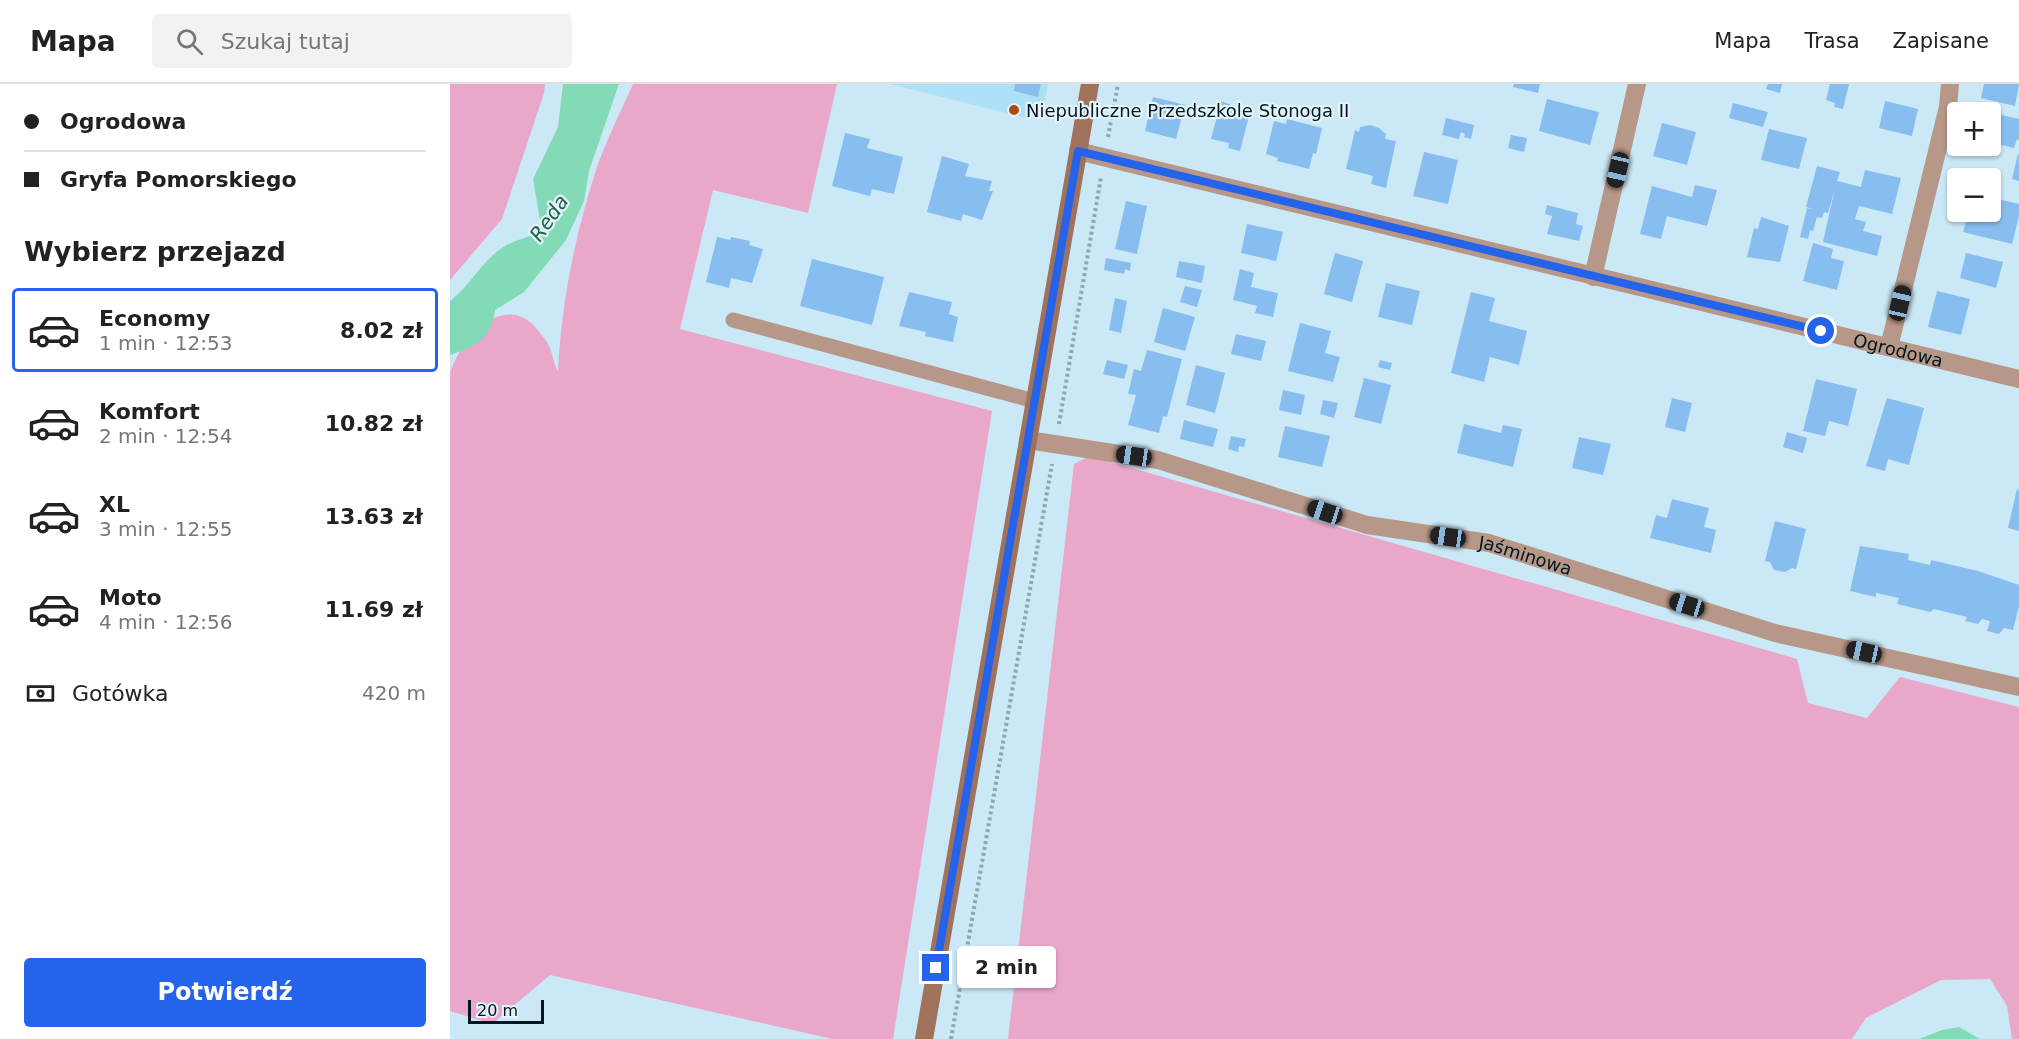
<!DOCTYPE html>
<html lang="pl">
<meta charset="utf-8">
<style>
:root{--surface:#fff;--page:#f2f2f2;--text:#222;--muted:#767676;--line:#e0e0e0;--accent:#2563eb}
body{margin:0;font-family:"DejaVu Sans",sans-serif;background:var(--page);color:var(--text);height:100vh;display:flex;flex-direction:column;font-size:22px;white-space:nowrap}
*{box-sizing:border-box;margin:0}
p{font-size:20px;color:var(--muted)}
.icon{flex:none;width:33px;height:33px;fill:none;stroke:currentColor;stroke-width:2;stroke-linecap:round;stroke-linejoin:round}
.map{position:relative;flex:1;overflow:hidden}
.panel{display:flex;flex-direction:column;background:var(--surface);width:450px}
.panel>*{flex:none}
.top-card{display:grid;align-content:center;height:132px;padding:0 24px;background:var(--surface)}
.fabs{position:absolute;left:1497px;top:18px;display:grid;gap:12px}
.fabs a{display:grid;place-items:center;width:54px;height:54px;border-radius:6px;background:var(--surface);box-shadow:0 2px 4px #0004;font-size:30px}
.scale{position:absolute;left:18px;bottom:15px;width:76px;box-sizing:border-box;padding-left:6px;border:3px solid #001721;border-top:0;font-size:16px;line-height:21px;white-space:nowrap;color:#001721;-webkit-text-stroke:4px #e4f3f9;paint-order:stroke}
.end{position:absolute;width:27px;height:27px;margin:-14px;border:8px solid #2563eb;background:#fff;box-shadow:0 0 0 3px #fff}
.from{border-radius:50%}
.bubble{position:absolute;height:42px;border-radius:6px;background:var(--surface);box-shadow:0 2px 4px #0004;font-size:20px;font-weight:700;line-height:42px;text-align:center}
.car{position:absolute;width:18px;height:36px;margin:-18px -9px;border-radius:8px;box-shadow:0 0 4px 2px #0007;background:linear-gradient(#222 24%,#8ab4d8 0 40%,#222 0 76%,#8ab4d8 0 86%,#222 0)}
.top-card b{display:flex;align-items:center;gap:21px;height:57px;font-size:22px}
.top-card b+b{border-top:2px solid var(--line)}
.top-card i{width:15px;height:15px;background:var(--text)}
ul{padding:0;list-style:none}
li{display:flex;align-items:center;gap:18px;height:84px;margin:0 12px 9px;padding:0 12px;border:3px solid transparent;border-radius:6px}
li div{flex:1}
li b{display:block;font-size:22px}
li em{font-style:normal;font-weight:700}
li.on{border-color:var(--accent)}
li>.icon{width:54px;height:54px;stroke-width:1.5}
h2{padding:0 24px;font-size:27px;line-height:72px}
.pay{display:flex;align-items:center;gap:15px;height:66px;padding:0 24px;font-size:22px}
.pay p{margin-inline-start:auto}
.primary-button{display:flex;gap:12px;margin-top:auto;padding:12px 24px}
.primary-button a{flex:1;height:69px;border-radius:6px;background:var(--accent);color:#fff;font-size:24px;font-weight:700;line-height:69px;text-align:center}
header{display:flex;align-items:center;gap:36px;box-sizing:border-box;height:84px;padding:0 30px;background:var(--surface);border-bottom:2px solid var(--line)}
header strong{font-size:28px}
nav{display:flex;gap:33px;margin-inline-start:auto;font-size:21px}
.search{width:420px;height:54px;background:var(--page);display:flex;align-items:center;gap:15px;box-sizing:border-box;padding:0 21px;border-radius:6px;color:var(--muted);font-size:22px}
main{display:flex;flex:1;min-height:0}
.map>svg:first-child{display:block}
.built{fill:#ace0f6}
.green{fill:#e9a8ca}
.water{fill:#83dab7}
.building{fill:#87beef}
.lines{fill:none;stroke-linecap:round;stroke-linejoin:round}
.path{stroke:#8ba7b4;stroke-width:4;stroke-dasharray:3 3;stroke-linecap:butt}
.lane{stroke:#b79788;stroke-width:15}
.street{stroke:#b79788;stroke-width:18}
.secondary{stroke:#a0725c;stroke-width:18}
.route{stroke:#2563eb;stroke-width:8}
.poi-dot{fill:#ad4b0b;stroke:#e4f3f9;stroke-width:2}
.labels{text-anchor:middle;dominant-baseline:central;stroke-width:4.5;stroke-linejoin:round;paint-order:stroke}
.poi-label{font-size:18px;fill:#001721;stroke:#e4f3f9;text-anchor:start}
.street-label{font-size:18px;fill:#001721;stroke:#e4f3f9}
.water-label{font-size:20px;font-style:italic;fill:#1e6049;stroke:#e4f3f9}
</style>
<header>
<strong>Mapa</strong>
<div class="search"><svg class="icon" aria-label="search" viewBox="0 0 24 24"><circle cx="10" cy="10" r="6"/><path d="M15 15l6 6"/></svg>Szukaj tutaj</div>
<nav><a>Mapa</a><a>Trasa</a><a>Zapisane</a></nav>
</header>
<main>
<section class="panel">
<div class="top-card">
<b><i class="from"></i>Ogrodowa</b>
<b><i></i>Gryfa Pomorskiego</b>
</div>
<h2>Wybierz przejazd</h2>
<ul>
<li class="on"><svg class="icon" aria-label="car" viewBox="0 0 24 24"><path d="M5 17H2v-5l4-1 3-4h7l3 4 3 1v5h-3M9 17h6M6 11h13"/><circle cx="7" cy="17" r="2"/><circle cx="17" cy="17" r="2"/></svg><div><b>Economy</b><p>1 min · 12:53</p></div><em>8.02 zł</em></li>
<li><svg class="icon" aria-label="car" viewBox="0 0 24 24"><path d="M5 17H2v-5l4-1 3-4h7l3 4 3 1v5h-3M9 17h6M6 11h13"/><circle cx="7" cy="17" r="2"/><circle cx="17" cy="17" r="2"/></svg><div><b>Komfort</b><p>2 min · 12:54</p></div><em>10.82 zł</em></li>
<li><svg class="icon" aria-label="car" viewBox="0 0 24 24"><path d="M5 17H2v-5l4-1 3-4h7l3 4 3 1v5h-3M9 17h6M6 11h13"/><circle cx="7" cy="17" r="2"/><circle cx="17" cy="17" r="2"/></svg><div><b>XL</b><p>3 min · 12:55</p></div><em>13.63 zł</em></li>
<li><svg class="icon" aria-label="car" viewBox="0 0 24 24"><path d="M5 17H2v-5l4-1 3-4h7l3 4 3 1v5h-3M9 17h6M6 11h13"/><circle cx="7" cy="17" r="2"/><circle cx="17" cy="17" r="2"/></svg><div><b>Moto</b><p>4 min · 12:56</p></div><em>11.69 zł</em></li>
</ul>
<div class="pay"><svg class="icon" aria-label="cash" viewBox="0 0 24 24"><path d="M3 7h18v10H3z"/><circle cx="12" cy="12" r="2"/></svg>Gotówka<p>420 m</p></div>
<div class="primary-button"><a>Potwierdź</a></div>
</section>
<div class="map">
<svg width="1569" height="955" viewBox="0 0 1569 955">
<rect width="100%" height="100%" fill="#cae8f6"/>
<path class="built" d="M440 0H598L595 17 576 34Z"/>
<g class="green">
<path d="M0 0H95L94 9 52 135 0 196Z"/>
<path d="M183 0H387L358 129 263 106 230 245 542 327 443 955H382L100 891 42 940 0 927V288C10 261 41 218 74 234 81 237 89 247 94 254 102 263 103 278 108 288 111 219 126 146 148 80 158 53 171 27 183 0Z"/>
<path d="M640 372 1347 575 1358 619 1417 634 1450 593 1569 623V955H1562L1557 922 1540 895 1491 896 1416 934 1402 955H558L624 380Z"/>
</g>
<g class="water">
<path d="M113 0H169L139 87 134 117 116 156 74 208 45 226C41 256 26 262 0 271V217C20 202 31 178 52 164 63 156 79 153 92 148L83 95 108 43Z"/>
<path d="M1509 943 1530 955H1469L1492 946Z"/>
</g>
<g class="building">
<path d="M565 0H591L588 13 564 7Z"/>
<path d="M1064 0H1090L1088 9 1063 3Z"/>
<path d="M1318 0H1332L1330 9 1316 5Z"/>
<path d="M1380 0H1399L1393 25 1384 23 1385 19 1376 16Z"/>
<path d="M1534 0H1569L1565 22 1531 14Z"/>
<path d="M703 13 735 21 726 55 695 47Z"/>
<path d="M1097 15 1149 28 1140 61 1089 47Z"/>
<path d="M771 17 800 28 790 67 778 64 779 59 761 55Z"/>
<path d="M1435 17 1468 25 1462 52 1429 44Z"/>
<path d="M1283 19 1318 28 1313 43 1279 34Z"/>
<path d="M1543 29 1569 35V56L1567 55 1564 64 1540 58Z"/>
<path d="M996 34 1024 41 1021 55 1014 53 1015 50 1011 48 1009 55 992 51Z"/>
<path d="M837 35 872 44 866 70 863 69 859 85 827 77 828 74 816 70 824 37 836 40Z"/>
<path d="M1212 39 1246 48 1237 81 1203 72Z"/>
<path d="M920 41 929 44 936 50 935 55 946 57 936 104 921 100 923 92 896 85 905 46 909 48 910 43Z"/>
<path d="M1319 45 1357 54 1349 85 1311 76Z"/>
<path d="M395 49 420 55 417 64 453 73 444 110 422 105 420 112 382 102Z"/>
<path d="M1061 51 1077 54 1074 68 1058 64Z"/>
<path d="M974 68 1008 76 998 120 963 112Z"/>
<path d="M1568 70H1569V97L1562 95Z"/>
<path d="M492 72 519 80 515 92 542 97 539 107H543L532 136 513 130 511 137 477 128Z"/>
<path d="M1367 82 1390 88 1387 97 1411 103 1415 86 1451 94 1442 130 1409 122 1405 135 1416 138 1413 147 1432 152 1427 172 1373 158 1385 104 1378 129 1374 128 1372 134 1367 133 1363 147 1360 146 1358 155 1350 153 1357 124 1367 126 1356 123Z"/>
<path d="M1245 101 1267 106 1257 142 1217 132 1211 155 1190 150 1202 102 1242 113Z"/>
<path d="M1540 113 1569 120V132L1562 160 1513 148 1518 131 1527 134 1529 128H1540Z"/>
<path d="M676 117 697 122 687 170 665 165Z"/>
<path d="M1097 121 1128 129 1126 140 1133 142 1129 157 1097 150 1102 132 1095 130Z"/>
<path d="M1311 133 1339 142 1330 178 1297 173 1304 144 1308 145Z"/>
<path d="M797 140 833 148 826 177 791 169Z"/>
<path d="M267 153 280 156 281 153 300 157 299 161 313 165 302 199 281 194 279 204 256 198Z"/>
<path d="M1363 159 1383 165 1381 174 1394 177 1387 206 1353 197Z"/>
<path d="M885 169 913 177 902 218 874 210Z"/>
<path d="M1516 169 1553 178 1546 204 1510 194Z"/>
<path d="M656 174 681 179 680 187 675 185 674 190 654 186Z"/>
<path d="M362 175 434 193 422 241 350 222Z"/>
<path d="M729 177 755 182 752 199 726 193Z"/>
<path d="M790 185 804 189 801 203 828 209 823 233 805 229 807 222 783 216Z"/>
<path d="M936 199 970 207 962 241 928 233Z"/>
<path d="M735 202 752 206 747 223 730 218Z"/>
<path d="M1487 207 1520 215 1511 251 1478 243Z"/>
<path d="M459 208 502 218 499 230 508 233 503 258 475 252 476 248 449 242Z"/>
<path d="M1021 208 1045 214 1039 237 1077 247 1069 281 1040 273 1034 298 1001 289Z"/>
<path d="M665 214 677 217 671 249 659 246Z"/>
<path d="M713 224 745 233 735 267 704 258Z"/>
<path d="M850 239 881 247 875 269 890 273 883 298 838 287Z"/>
<path d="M786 250 816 257 811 277 781 270Z"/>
<path d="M697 266 732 275 717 333 713 332 709 349 678 341 686 311 678 310 684 285 691 287Z"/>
<path d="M657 276 678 281 674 295 653 290Z"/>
<path d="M930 276 942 279 940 286 928 283Z"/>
<path d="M746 281 775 289 765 329 736 321Z"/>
<path d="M914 294 941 301 931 340 904 333Z"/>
<path d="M1366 295 1407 305 1398 342 1379 337 1375 352 1353 347Z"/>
<path d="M833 306 855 311 851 331 829 326Z"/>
<path d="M1222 314 1242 319 1235 348 1215 343Z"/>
<path d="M1437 314 1474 324 1459 381 1438 375 1435 387 1416 382Z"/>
<path d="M873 316 888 319 884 334 870 330Z"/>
<path d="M734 336 768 345 763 363 730 355Z"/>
<path d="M1014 340 1051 349 1053 341 1072 345 1063 383 1007 369Z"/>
<path d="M835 342 880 352 872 383 828 373Z"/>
<path d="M1337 348 1357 354 1353 369 1333 363Z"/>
<path d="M781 352 796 355 794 363 789 362 788 368 778 365Z"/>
<path d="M1129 353 1161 360 1153 391 1122 384Z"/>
<path d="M1567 405 1569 406V447L1558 444Z"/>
<path d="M1222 415 1259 424 1254 443 1266 446 1261 469 1200 454 1206 431 1217 434Z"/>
<path d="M1325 437 1356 445 1346 485 1342 484 1335 488 1324 486 1320 478 1315 477Z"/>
<path d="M1410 462 1459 470 1458 476 1480 481 1481 476 1528 487 1569 501V522L1563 546 1554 544 1549 550 1537 547 1540 537 1532 535 1528 540 1515 537 1517 533 1484 525 1480 528 1447 520 1449 514 1426 509V513L1400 507Z"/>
</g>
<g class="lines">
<g class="path">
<path d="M658 53 668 0"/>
<path d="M609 340 651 93"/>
<path d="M501 955 602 380"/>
</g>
<path class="lane" d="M283 236 585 317"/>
<g class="street">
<path id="s1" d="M628 67 1569 295"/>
<path d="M1143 193 1187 0"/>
<path d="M1439 263 1498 23 1500 0"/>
<path id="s2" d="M578 356 708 376 917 441 1039 459 1325 549 1569 603"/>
</g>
<path class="secondary" d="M474 955 640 0"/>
</g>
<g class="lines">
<path class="route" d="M486 884 628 67 1371 247"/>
</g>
<circle class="poi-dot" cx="564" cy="26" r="6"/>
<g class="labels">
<g class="poi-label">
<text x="576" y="26">Niepubliczne Przedszkole Stonoga II</text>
</g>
<g class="street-label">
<text stroke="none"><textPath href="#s1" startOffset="844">Ogrodowa</textPath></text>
<text stroke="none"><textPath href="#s2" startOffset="512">Jaśminowa</textPath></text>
</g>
<g class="water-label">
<text transform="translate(99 134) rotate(-55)">Reda</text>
</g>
</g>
</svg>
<div class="fabs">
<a>+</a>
<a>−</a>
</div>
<div class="scale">20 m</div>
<i class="end from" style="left:1371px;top:247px"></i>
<i class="end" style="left:486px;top:884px"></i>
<div class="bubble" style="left:507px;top:862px;width:99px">2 min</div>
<i class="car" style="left:1168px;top:86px;rotate:193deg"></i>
<i class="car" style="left:1450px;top:219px;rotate:13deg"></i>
<i class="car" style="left:684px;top:372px;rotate:278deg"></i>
<i class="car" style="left:875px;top:428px;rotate:288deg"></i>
<i class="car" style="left:998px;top:453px;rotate:278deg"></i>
<i class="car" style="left:1237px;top:521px;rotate:287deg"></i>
<i class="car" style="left:1414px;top:568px;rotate:282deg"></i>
</div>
</main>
